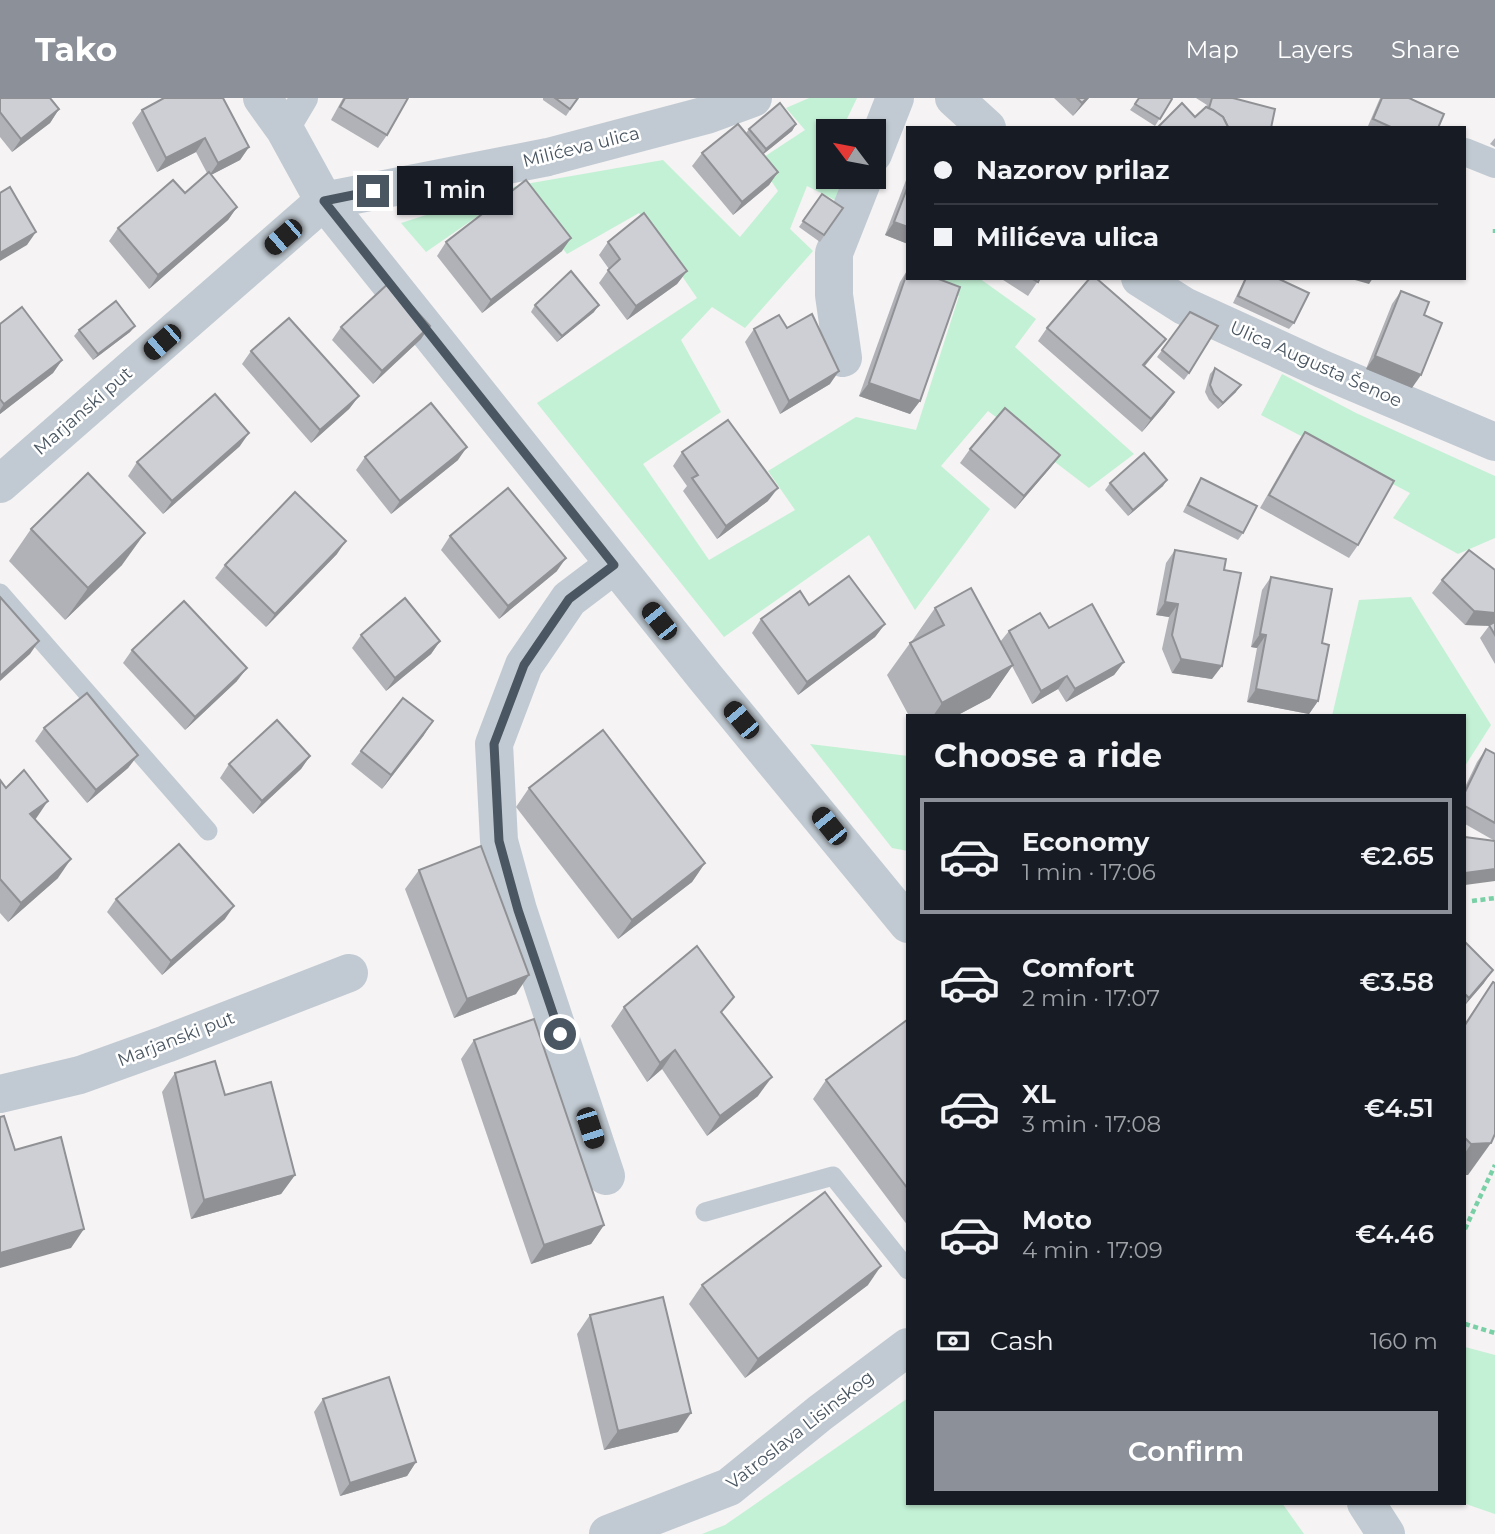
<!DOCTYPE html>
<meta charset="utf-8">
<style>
:root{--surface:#171b24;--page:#242831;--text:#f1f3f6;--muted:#9ea1a6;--line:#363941;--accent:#8c9099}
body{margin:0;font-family:Montserrat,sans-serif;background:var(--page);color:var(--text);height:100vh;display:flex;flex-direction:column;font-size:26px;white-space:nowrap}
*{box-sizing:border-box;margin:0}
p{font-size:23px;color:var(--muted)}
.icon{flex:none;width:38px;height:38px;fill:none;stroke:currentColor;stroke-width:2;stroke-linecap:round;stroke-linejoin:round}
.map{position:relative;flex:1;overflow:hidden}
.side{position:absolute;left:906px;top:616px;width:560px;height:791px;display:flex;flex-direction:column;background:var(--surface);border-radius:0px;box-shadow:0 2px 5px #0004}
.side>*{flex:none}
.banner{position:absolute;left:906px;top:28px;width:560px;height:154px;border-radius:0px;box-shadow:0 2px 5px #0004;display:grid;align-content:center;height:154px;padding:0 28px;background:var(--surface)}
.needle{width:46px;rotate:302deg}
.fabs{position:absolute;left:816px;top:21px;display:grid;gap:14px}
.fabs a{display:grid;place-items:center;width:70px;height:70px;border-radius:0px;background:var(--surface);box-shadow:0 2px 5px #0004;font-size:35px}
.end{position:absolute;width:32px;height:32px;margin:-16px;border:9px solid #4a5661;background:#fff;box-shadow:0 0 0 4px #fff}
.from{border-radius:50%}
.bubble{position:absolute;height:49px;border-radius:0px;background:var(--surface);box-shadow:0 2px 5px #0004;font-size:23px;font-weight:600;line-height:49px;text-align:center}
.car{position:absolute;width:21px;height:42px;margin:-21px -10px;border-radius:9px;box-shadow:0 0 5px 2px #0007;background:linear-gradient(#222 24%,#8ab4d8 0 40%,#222 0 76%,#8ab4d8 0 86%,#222 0)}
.banner b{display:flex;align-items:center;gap:24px;height:66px;font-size:26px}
.banner b+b{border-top:2px solid var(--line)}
.banner i{width:18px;height:18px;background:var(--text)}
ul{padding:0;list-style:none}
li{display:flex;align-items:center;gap:21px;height:116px;margin:0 14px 10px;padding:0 14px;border:4px solid transparent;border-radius:0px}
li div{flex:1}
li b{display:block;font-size:26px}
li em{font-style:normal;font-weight:600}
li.active{border-color:var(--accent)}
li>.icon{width:63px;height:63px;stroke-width:1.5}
h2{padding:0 28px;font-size:32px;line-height:84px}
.pay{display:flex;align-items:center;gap:18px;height:77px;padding:0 28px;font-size:26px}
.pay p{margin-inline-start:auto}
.button{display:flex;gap:14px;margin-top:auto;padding:14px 28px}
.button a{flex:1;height:80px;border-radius:0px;background:var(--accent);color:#fff;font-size:28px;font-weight:600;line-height:80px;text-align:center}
header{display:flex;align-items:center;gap:42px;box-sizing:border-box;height:98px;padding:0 35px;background:var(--accent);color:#fff}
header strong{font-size:33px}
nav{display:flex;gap:38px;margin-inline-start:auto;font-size:24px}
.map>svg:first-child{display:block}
.green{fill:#c3f1d5}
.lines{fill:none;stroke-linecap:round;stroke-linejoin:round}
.path{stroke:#7ad0a6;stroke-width:4.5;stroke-dasharray:5 3.5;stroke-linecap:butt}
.service{stroke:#c1cad2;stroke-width:19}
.pedestrian{stroke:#c1cad2;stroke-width:28}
.minor{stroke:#c1cad2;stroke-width:38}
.wall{fill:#b0b2b7}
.shaded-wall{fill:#909195}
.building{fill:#cdcfd5;stroke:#909195;stroke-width:2}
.route{stroke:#4a5661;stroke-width:9}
.labels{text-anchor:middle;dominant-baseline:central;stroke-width:5;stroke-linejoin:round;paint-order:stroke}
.street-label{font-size:18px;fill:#4a5661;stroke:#fff}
</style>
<header>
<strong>Tako</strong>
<nav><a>Map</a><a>Layers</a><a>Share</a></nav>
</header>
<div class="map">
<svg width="1495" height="1436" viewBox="0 0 1495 1436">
<rect width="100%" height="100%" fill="#f5f3f3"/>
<g class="green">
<path d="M809 0H857L841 33H828V79H853L843 106 807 88 790 131 813 153 745 230 712 209 681 242 721 314 643 366 709 462 795 412 768 373 856 319 916 332 959 198 926 187 928 180H979L1036 221 1015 249 1134 356 1089 390 988 313 941 368 990 411 915 512 869 437 724 539 537 305 697 200 639 115 567 156 517 91 426 154 401 125 520 87 663 62 740 139 778 93 758 63 805 32 786 10Z"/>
<path d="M1282 276 1356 315 1495 378V440L1458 456 1393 420 1410 395 1261 317Z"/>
<path d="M1411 499 1491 627 1465 668V618H1332L1359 502Z"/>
<path d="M810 646 908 658V753L892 750Z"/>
<path d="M1465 1249 1495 1257V1416L1463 1405Z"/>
<path d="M908 1300V1405H1282L1304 1436H702L725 1427Z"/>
</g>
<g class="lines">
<g class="path">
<path d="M1495 131V135"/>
<path d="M1472 803 1495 800"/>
<path d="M1465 1131 1495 1067"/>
<path d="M1465 1226 1495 1235"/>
</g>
<g class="service">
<path d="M0 495 208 733"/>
<path d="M705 1114 833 1078 908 1172"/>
</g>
<g class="pedestrian">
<path d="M285 32 304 0"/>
<path d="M1465 54 1495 66"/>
</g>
<g class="minor">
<path d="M262 0 285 32 324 103 705 579 908 826"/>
<path d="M954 0 987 30"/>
<path d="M873 56 895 0"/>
<path d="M1140 180 1184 208 1322 271 1495 344"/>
<path d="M843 260 834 197V155L864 79"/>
<path d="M0 386 324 103 548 59 707 17 753 0"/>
<path d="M0 996 80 977 166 946 349 875"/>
<path d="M606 1078 518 812 499 743 494 646 524 567 569 501 614 467"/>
<path d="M1366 1405 1386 1436"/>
<path d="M608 1436 729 1389 820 1315 908 1249"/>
</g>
</g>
<g class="wall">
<path d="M0 0 59 11 50 25 12 54 0 39Z"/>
<path d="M343 0H408L387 37 378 50 331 22Z"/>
<path d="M543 0H578L566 18 543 2Z"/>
<path d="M1054 0H1089L1073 18Z"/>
<path d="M1139 0 1172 1 1155 28 1130 12Z"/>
<path d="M1196 0H1233L1195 19 1207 7Z"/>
<path d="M1380 0H1413L1412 1 1438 30H1373L1368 28Z"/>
<path d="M142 12 249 49 240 62 211 77 237 109 228 122 149 191 109 143 118 130 185 95 207 75 196 54 157 74 132 25Z"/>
<path d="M796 26 792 33 763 56 778 74 769 87 733 117 692 68 702 55 746 35 749 31Z"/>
<path d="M1495 40V49L1490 46Z"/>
<path d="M908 77V146L885 137Z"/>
<path d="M822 96 843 110 820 144 799 129Z"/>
<path d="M446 144 562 153 482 215 437 158Z"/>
<path d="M608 144 687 173 677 186 627 222 599 185 609 171 599 157Z"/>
<path d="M908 171 920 303 910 316 859 298 900 184Z"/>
<path d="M1000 180H1040L1028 198Z"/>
<path d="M1245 180H1277L1294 225 1289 231 1233 205Z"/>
<path d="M1401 193 1424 217 1412 290 1366 271 1392 206Z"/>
<path d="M535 207 594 214 557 244 531 214Z"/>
<path d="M1190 214 1189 275 1184 282 1157 259Z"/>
<path d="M0 226 62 262 53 275 0 316Z"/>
<path d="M135 228 130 234 93 262 74 238 79 232Z"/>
<path d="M341 229 421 241 373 286 332 242Z"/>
<path d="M787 230 830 286 780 316 745 244 754 231Z"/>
<path d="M1047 230 1166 241 1145 268 1174 294 1165 307 1142 334 1038 243Z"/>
<path d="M251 253 359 298 349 311 311 345 242 266Z"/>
<path d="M1215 270 1236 294 1218 311 1209 302 1205 294 1210 276Z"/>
<path d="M1305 334 1358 447 1349 460 1260 410 1296 347Z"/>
<path d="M240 348 163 416 128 378 137 364Z"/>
<path d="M970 351 1060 357 1050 370 1015 411 960 365Z"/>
<path d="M682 354 768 403 717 441 683 393 687 388 673 368Z"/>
<path d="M365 359 458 362 391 416 356 372Z"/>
<path d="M1201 380 1243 435 1238 442 1183 414 1197 386Z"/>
<path d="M1110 385 1163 388 1128 418 1105 392Z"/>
<path d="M31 431 122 467 65 522 9 463Z"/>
<path d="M450 438 557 473 499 521 441 452Z"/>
<path d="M1175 452 1224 472 1212 581 1172 575 1162 551 1169 519 1156 517 1166 465Z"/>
<path d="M337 456 266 529 215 480 225 467Z"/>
<path d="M1495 472V566L1480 540 1489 528 1465 527 1432 495 1442 482Z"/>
<path d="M1271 479 1322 545 1318 603 1309 616 1247 604 1257 550 1251 549 1262 492Z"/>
<path d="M809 507 885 526 875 539 798 597 752 535 761 521Z"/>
<path d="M935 510 1000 544 1009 533 1049 530 1124 564 1114 577 1066 604 1058 591 1032 606 1012 568 990 600 956 618H909L887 577 910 545 912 543Z"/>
<path d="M361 537 440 543 431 556 386 593 352 550Z"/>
<path d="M132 552 237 583 185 632 123 565Z"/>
<path d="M44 630 138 657 128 670 87 705 35 643Z"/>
<path d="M424 637 382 691 351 666 361 653Z"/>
<path d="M1486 651 1495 656V743L1465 726V689L1477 664Z"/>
<path d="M310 658 301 671 253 716 220 680 229 666Z"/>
<path d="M0 682 35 722 58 780 8 824 0 815Z"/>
<path d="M529 690 705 765 692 784 618 841 516 709Z"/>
<path d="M419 772 516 896 454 920 405 791Z"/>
<path d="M116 801 225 821 162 877 107 814Z"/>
<path d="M1465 844 1484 885 1465 907Z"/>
<path d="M1493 884 1468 1077H1465V925Z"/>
<path d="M624 909 722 915 758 998 707 1038 662 971 647 984 611 928Z"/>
<path d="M908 924V1128L813 1001 826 982Z"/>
<path d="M474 942 604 1127 591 1146 531 1166 461 961Z"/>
<path d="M175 975 225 997 295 1077 281 1096 191 1121 162 994Z"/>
<path d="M702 1187H868L745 1280 689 1206Z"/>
<path d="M590 1217 678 1334 604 1352 577 1236Z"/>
<path d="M323 1301 416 1364 407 1378 340 1398 314 1314Z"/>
</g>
<g class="shaded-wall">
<path d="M1087 0H1089L1073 18 1082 5Z"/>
<path d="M59 11 50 25 12 54 21 41Z"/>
<path d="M796 26 792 33 761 58 766 51Z"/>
<path d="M205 40 196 54 157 74 166 60Z"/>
<path d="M249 49 240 62 209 78 218 65Z"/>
<path d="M778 74 769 87 733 117 742 104Z"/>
<path d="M237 109 228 122 149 191 158 177Z"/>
<path d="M894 124 908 129V146L885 137Z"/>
<path d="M36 134 27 147 0 163V155Z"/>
<path d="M571 140 562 153 482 215 491 202Z"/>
<path d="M687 173 677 186 627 222 636 208Z"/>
<path d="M1348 180H1373L1369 186Z"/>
<path d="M599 207 594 214 557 244 562 238Z"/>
<path d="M135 228 130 234 93 262 98 256Z"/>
<path d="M430 228 421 241 373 286 382 273Z"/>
<path d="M1166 241 1156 254 1134 280 1143 267Z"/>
<path d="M1375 258 1421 277 1412 290 1366 271Z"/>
<path d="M62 262 53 275 0 316V312L4 306Z"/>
<path d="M839 273 830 286 780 316 789 303Z"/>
<path d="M869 285 920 303 910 316 859 298Z"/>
<path d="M1241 287 1236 294 1218 311 1223 305Z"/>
<path d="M1174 294 1165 307 1142 334 1151 321Z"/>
<path d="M359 298 349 311 311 345 320 332Z"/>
<path d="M249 335 240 348 163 416 172 403Z"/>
<path d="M467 349 458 362 391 416 400 403Z"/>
<path d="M1060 357 1050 370 1015 411 1024 398Z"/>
<path d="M1167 382 1163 388 1128 418 1133 412Z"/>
<path d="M778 390 768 403 717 441 726 428Z"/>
<path d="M145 435 122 467 65 522 88 490Z"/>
<path d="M346 443 337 456 266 529 275 516Z"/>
<path d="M566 460 557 473 499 521 508 508Z"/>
<path d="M1165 504 1178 506 1169 519 1156 517Z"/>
<path d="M1474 513 1495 515V528L1465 527Z"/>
<path d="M885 526 875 539 798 597 807 584Z"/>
<path d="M1260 536 1266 537 1257 550 1251 549Z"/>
<path d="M39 543 30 556 0 583V578Z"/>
<path d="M440 543 431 556 386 593 395 580Z"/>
<path d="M1181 561 1222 568 1212 581 1172 575Z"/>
<path d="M1124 564 1114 577 1066 604 1075 591Z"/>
<path d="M1013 567 990 600 956 618H933L942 605Z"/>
<path d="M247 570 237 583 185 632 195 619Z"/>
<path d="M1067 578 1058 591 1032 606 1041 593Z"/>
<path d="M1256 591 1318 603 1309 616 1247 604Z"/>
<path d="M433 623 424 637 382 691 391 677Z"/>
<path d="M138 657 128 670 87 705 96 692Z"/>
<path d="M310 658 301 671 253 716 262 703Z"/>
<path d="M48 703 35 722 30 716Z"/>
<path d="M71 761 58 780 8 824 21 805Z"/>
<path d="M705 765 692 784 618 841 632 822Z"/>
<path d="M1495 771V783L1465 787V775Z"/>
<path d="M234 808 225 821 162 877 171 863Z"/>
<path d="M1493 872 1484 885 1465 907 1469 900Z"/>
<path d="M529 877 516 896 454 920 467 901Z"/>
<path d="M675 952 662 971 647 984 660 965Z"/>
<path d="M772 979 758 998 707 1038 720 1018Z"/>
<path d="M1491 1045 1468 1077H1465V1055L1471 1046Z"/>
<path d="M295 1077 281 1096 191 1121 204 1102Z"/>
<path d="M604 1127 591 1146 531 1166 544 1147Z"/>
<path d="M84 1131 71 1150 0 1170V1155Z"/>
<path d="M881 1168 868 1187 745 1280 758 1261Z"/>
<path d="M691 1315 678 1334 604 1352 618 1333Z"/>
<path d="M416 1364 407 1378 340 1398 350 1385Z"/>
</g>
<g class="building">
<path d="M0 0H50L59 11 21 41 0 14Z"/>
<path d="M164 0H223L249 49 218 65 205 40 166 60 142 12Z"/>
<path d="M345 0H408L387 37 340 9Z"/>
<path d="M555 0H578L570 11Z"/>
<path d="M1077 0H1087L1082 5Z"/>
<path d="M1139 0H1171L1172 1 1160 21 1135 6Z"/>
<path d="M1212 0H1233L1275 11 1271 30H1227L1228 29 1223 19 1209 10Z"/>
<path d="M1382 0H1409L1444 16 1438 30H1393L1373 21Z"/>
<path d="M780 5 796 26 766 51 749 31Z"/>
<path d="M1182 5 1195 19 1206 9 1213 12 1223 19 1228 29 1227 30H1157Z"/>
<path d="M738 26 778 74 742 104 702 55Z"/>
<path d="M209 74 237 109 158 177 118 130 173 82 185 95Z"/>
<path d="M526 82 571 140 491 202 446 144Z"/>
<path d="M908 88V129L894 124Z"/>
<path d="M10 89 36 134 0 155V95Z"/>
<path d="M822 96 843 110 824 137 803 123Z"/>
<path d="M644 115 687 173 636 208 608 172 620 161 608 144Z"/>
<path d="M908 172V180H936L960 189 920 303 869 285Z"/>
<path d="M571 173 599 207 562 238 535 207Z"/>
<path d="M1031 180H1040L1038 184Z"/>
<path d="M1090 180H1096L1166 241 1143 267 1174 294 1151 321 1047 230Z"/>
<path d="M1246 180H1277L1309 195 1294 225 1238 198Z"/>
<path d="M390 184 430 228 382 273 341 229Z"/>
<path d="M1401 193 1429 204 1424 217 1442 225 1421 277 1375 258Z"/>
<path d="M116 203 135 228 98 256 79 232Z"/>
<path d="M22 209 62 262 4 306 0 301V226Z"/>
<path d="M1190 214 1218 228 1189 275 1162 252Z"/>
<path d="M812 216 839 273 789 303 754 231 779 217 787 230Z"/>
<path d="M289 220 359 298 320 332 251 253Z"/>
<path d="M1215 270 1241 287 1223 305 1214 296 1210 287Z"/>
<path d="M215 296 249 335 172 403 137 364Z"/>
<path d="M431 305 467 349 400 403 365 359Z"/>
<path d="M1005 310 1060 357 1024 398 970 351Z"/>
<path d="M728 322 778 390 726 428 692 380 698 377 682 354Z"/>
<path d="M1305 334 1394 383 1358 447 1269 397Z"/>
<path d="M1144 355 1167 382 1133 412 1110 385Z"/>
<path d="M88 375 145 435 88 490 31 431Z"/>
<path d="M1201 380 1257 408 1243 435 1188 407Z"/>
<path d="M508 390 566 460 508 508 450 438Z"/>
<path d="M295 394 346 443 275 516 225 467Z"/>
<path d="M1175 452 1226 461 1224 472 1241 475 1222 568 1181 561 1172 537 1178 506 1165 504Z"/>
<path d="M1469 452 1495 472V515L1474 513 1442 482Z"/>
<path d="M849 478 885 526 807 584 761 521 800 493 809 507Z"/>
<path d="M1271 479 1332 491 1322 545 1329 547 1318 603 1256 591 1266 537 1260 536Z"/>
<path d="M971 490 1013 567 942 605 910 545 944 527 935 510Z"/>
<path d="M0 499 39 543 0 578Z"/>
<path d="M405 500 440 543 395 580 361 537Z"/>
<path d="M184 503 247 570 195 619 132 552Z"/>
<path d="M1092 506 1124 564 1075 591 1067 578 1041 593 1009 533 1040 515 1049 530Z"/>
<path d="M1495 524V537L1489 527Z"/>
<path d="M87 595 138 657 96 692 44 630Z"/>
<path d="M403 600 433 623 391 677 361 653Z"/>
<path d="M277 622 310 658 262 703 229 666Z"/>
<path d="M603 632 705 765 632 822 529 690Z"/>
<path d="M1486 651 1495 656V725L1465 708V694Z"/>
<path d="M24 672 48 703 30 716 71 761 21 805 0 781V682L6 690Z"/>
<path d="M1465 739 1495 743V771L1465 775Z"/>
<path d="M179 746 234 808 171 863 116 801Z"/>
<path d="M481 748 529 877 467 901 419 772Z"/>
<path d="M1465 844 1493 872 1469 900 1465 896Z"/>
<path d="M697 848 734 899 721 914 772 979 720 1018 675 952 660 965 624 909Z"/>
<path d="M1493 884 1495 885V1036L1491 1045 1471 1046 1465 1040V927Z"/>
<path d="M534 921 604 1127 544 1147 474 942Z"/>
<path d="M907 922 908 924V1091L826 982Z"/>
<path d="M215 963 225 997 271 984 295 1077 204 1102 175 975Z"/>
<path d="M4 1018 15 1052 61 1039 84 1131 0 1155V1019Z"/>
<path d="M825 1094 881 1168 758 1261 702 1187Z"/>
<path d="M663 1199 691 1315 618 1333 590 1217Z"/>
<path d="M389 1279 416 1364 350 1385 323 1301Z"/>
</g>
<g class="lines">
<path class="route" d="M373 93 324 103 614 467 569 501 524 567 494 646 499 743 518 812 560 936"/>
</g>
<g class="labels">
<g class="street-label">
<text transform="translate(581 49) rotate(-14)">Milićeva ulica</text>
<text transform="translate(1316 266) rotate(24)">Ulica Augusta Šenoe</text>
<text transform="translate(83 313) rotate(-41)">Marjanski put</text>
<text transform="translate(176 941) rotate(-21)">Marjanski put</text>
<text transform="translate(800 1332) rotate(-38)">Vatroslava Lisinskog</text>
</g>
</g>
</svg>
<div class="fabs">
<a><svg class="needle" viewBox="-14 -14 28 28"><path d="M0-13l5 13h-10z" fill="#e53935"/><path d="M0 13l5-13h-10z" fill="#9ea1a6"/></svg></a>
</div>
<i class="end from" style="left:560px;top:936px"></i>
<i class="end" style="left:373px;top:93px"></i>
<div class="bubble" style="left:397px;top:68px;width:116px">1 min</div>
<i class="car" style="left:283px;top:139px;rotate:229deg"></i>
<i class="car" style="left:162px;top:244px;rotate:229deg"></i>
<i class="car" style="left:659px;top:523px;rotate:321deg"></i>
<i class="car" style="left:741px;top:622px;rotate:320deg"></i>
<i class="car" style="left:829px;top:728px;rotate:321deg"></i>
<i class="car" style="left:590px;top:1030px;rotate:162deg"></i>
<div class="banner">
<b><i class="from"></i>Nazorov prilaz</b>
<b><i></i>Milićeva ulica</b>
</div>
<section class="side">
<h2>Choose a ride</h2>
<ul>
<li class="active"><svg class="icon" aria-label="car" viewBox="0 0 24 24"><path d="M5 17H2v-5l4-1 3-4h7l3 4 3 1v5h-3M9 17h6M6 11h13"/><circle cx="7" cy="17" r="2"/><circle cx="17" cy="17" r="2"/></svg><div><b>Economy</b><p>1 min · 17:06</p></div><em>€2.65</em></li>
<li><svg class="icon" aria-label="car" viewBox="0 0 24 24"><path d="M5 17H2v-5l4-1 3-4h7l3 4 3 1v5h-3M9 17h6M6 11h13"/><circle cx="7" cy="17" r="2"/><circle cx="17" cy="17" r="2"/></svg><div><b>Comfort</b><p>2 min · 17:07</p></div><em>€3.58</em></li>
<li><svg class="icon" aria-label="car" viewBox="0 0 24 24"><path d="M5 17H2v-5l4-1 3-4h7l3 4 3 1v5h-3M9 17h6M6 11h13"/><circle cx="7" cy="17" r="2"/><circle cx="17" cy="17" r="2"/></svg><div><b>XL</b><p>3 min · 17:08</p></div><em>€4.51</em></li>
<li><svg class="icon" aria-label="car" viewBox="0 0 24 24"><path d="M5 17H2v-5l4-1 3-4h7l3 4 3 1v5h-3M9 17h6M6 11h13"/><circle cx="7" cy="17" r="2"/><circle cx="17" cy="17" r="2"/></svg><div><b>Moto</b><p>4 min · 17:09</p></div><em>€4.46</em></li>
</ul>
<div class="pay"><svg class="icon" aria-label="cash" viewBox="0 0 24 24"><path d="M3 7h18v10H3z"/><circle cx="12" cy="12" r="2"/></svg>Cash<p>160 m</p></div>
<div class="button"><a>Confirm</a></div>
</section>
</div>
